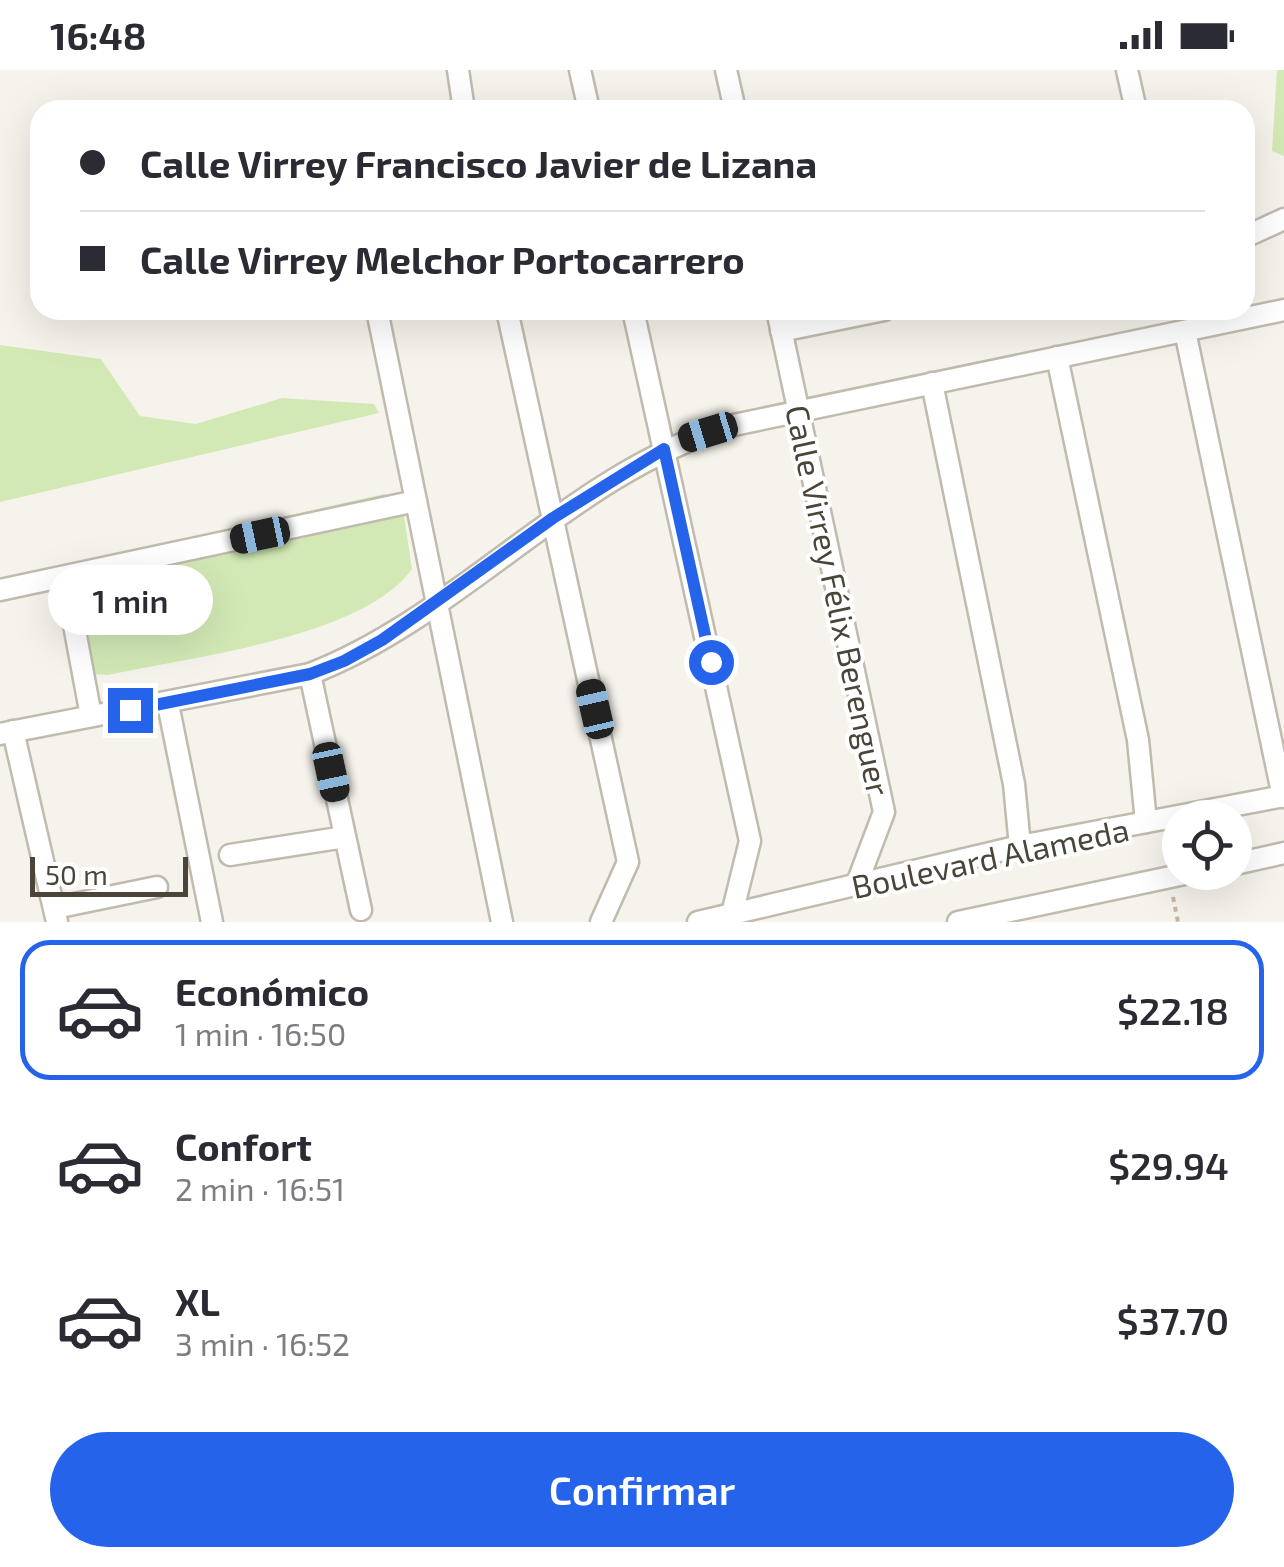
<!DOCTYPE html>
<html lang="es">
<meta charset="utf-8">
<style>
:root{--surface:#fff;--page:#f2f2f3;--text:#2b2b33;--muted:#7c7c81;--line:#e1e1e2;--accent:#2563eb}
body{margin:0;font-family:"Exo 2",sans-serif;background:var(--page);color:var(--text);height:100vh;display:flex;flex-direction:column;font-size:38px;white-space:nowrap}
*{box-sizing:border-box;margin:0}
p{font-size:32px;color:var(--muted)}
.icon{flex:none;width:55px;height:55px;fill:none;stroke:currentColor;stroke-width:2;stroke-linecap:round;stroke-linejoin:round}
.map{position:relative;height:852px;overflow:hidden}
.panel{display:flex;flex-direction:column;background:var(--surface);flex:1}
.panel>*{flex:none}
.guide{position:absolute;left:30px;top:30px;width:1225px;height:220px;border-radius:30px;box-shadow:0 10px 40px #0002;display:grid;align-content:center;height:220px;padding:0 50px;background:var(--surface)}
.tools{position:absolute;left:1162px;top:730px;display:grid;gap:20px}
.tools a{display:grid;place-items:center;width:90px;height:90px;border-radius:50%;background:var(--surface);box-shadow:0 10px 40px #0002;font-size:50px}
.scale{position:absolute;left:30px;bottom:25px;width:158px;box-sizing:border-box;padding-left:10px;border:5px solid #4a4439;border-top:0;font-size:28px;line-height:35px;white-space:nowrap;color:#4a4439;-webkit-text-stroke:8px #fff;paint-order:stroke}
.end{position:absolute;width:45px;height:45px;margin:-22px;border:12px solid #2563eb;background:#fff;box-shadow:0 0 0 5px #fff}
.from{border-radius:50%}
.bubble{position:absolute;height:70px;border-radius:35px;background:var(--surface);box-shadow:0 10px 40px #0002;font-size:32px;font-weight:600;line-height:70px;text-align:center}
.car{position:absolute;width:30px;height:60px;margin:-30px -15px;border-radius:12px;box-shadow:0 0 8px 2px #0007;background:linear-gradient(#222 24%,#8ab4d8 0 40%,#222 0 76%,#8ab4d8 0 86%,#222 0)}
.guide b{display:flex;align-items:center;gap:35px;height:95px;font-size:38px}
.guide b+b{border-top:2px solid var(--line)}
.guide i{width:25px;height:25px;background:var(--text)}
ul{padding:18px 0 0;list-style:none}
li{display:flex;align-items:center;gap:30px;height:140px;margin:0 20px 15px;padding:0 30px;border:5px solid transparent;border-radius:30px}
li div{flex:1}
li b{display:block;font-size:38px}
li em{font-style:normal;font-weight:600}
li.selected{border-color:var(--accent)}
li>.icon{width:90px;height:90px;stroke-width:1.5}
.primary-button{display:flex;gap:20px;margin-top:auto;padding:20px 50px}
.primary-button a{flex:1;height:115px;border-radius:60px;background:var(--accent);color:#fff;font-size:40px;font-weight:600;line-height:115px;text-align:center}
.status{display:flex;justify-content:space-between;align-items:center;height:70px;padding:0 50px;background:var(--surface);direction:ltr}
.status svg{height:28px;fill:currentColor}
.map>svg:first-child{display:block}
.green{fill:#d2e9b5}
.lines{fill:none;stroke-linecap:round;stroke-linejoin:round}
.minor-casing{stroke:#c1bbae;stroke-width:25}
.path{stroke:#c3b79f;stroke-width:4;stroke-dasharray:5 5;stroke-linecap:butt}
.minor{stroke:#fff;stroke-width:20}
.route{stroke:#2563eb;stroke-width:12}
.labels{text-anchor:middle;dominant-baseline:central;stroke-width:8;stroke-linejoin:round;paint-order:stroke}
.street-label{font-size:32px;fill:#4a4439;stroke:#fff}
</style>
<div class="status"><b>16:48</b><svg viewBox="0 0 49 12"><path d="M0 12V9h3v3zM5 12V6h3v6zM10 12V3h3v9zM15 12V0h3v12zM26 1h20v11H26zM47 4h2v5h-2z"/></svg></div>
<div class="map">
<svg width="1284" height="852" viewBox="0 0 1284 852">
<rect width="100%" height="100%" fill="#f6f3ec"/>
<g class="green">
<path d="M1277 0H1284V86L1272 81Z"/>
<path d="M0 275 101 289 140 346 196 354 282 328 374 334 379 343 0 432Z"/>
<path d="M384 424 402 433 412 499C363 568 189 587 108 605L92 604 71 509 79 497 126 482Z"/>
</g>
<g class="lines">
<defs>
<g id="minor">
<path d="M458 0 464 40"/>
<path d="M580 0 589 40"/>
<path d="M726 0 735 40"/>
<path d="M1127 0 1136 40"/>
<path d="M1245 167 1284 149"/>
<path d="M377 240 502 852"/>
<path d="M507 240 628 792 601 852"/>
<path d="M633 240 750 771 732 844"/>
<path d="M777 240 884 742 856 816"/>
<path d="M781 261 884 240"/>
<path d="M1185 261 1283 727"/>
<path d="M1057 287 1138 670 1146 752"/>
<path d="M932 313 1014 714 1020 776"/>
<path d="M65 507 91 646"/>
<path d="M0 520 416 431"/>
<path d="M310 604 361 840"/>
<path d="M168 634 212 852"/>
<path d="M13 661 57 852"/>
<path d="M0 664 310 604C462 545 570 405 729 356L1284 240"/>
<path d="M230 785 345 767"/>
<path d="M1235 794 1284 783"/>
<path d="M55 838 157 817"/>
<path d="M698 852 1020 776 1284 726"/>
<path d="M958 852 1194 802"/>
</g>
</defs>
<use href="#minor" class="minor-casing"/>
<path class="path" d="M1173 827 1178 852"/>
<use href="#minor" class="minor"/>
</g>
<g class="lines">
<path class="route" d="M130 640 310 604 344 591 382 570 553 448 664 379 711 592"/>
</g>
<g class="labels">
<g class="street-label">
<text transform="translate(839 530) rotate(78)">Calle Virrey Félix Berenguer</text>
<text transform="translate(990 787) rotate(-12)">Boulevard Alameda</text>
</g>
</g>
</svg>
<div class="tools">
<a><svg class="icon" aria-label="locate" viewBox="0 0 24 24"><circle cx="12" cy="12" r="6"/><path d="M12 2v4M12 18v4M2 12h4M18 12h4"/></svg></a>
</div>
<div class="scale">50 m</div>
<i class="end from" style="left:711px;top:592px"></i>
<i class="end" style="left:130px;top:640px"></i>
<div class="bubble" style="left:48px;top:495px;width:165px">1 min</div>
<i class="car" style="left:708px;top:362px;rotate:253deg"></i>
<i class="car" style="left:260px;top:465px;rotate:258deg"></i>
<i class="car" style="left:595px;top:639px;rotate:347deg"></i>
<i class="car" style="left:331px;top:702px;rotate:168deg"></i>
<div class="guide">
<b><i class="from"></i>Calle Virrey Francisco Javier de Lizana</b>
<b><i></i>Calle Virrey Melchor Portocarrero</b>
</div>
</div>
<section class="panel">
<ul>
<li class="selected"><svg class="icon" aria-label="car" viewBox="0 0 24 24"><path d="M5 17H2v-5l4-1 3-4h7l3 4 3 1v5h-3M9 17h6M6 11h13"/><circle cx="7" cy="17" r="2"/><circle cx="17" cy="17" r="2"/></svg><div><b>Económico</b><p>1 min · 16:50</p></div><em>$22.18</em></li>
<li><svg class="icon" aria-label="car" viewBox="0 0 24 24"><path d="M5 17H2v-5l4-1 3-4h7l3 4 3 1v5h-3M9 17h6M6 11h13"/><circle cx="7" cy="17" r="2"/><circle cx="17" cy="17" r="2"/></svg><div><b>Confort</b><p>2 min · 16:51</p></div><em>$29.94</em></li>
<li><svg class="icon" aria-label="car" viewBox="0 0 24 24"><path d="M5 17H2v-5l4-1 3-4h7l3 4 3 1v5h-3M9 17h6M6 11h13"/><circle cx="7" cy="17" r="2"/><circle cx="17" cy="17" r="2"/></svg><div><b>XL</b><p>3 min · 16:52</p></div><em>$37.70</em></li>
</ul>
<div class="primary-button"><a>Confirmar</a></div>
</section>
